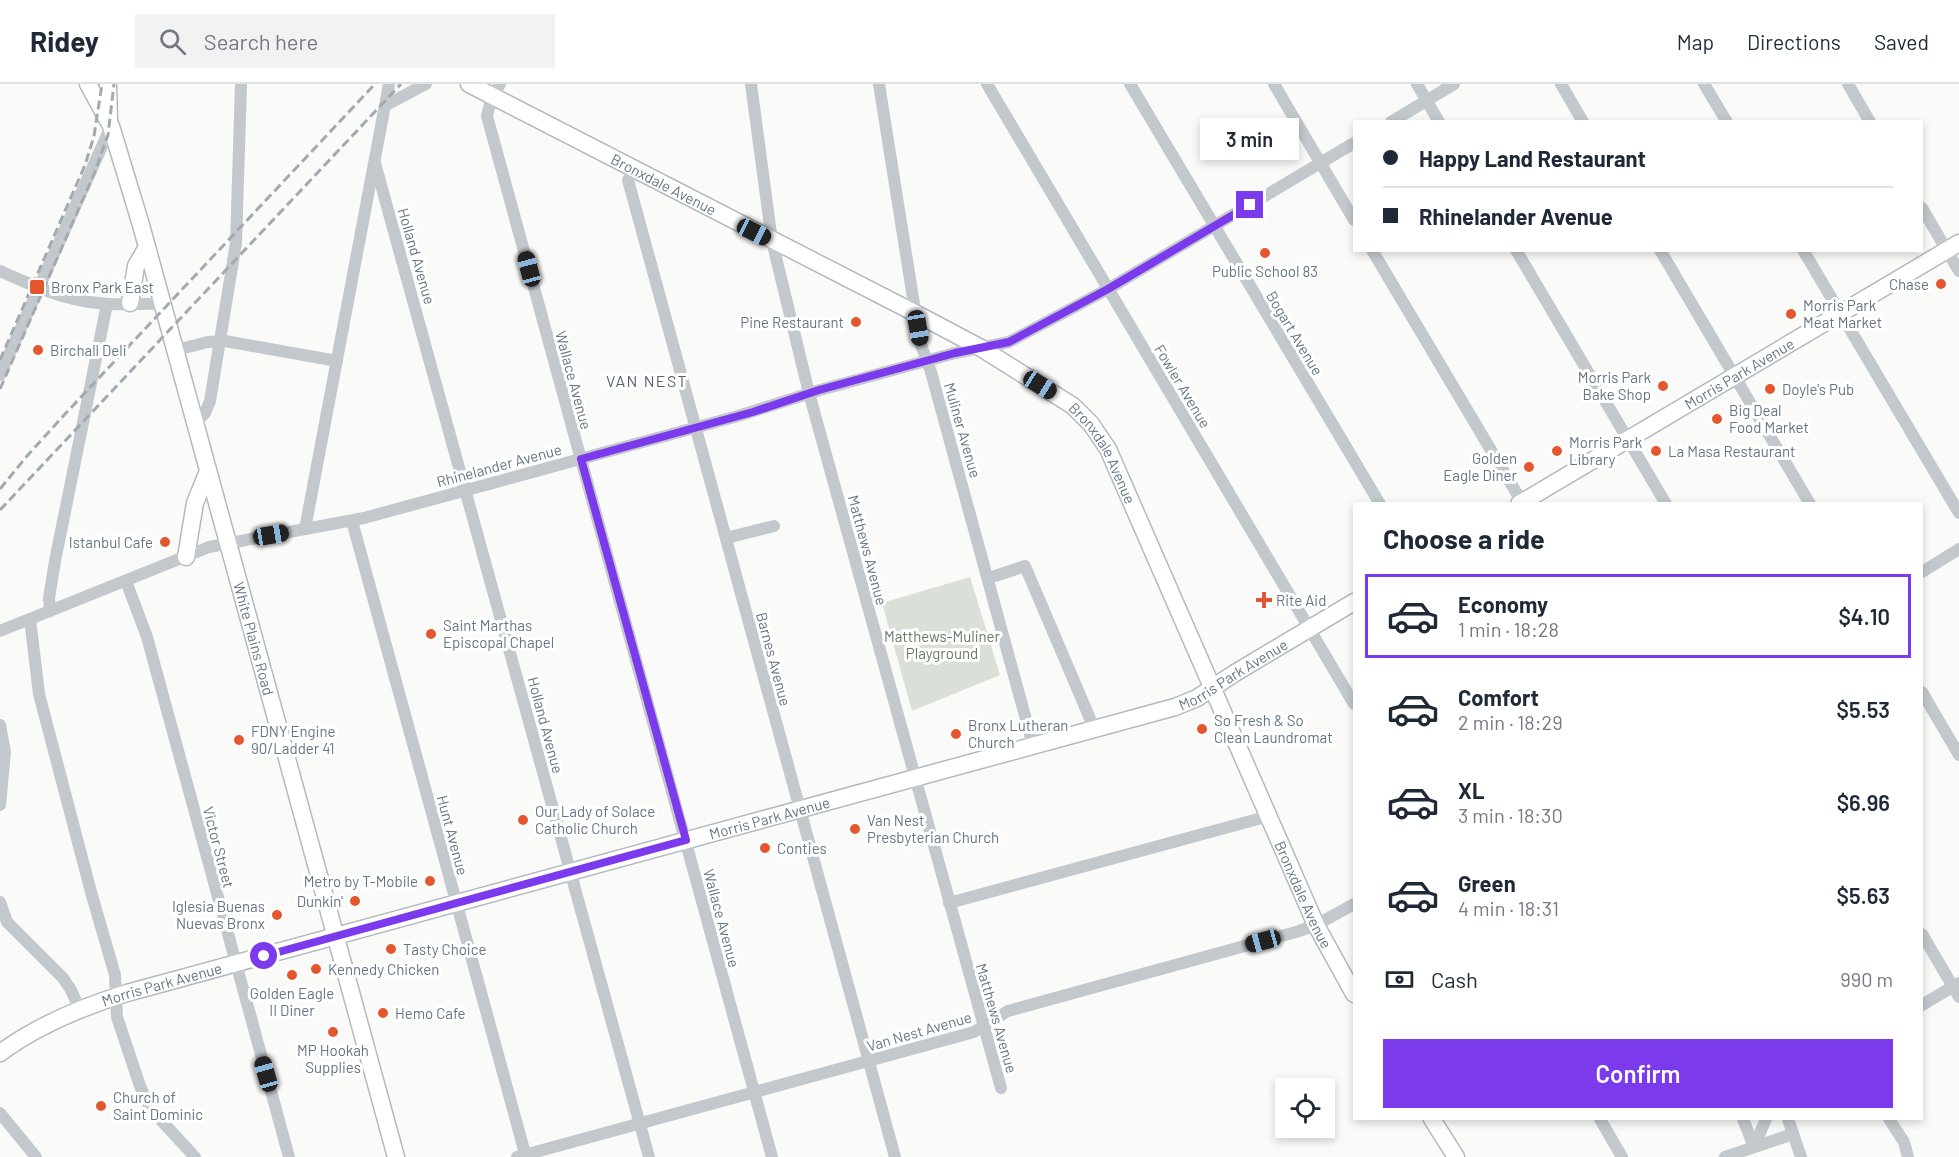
<!DOCTYPE html>
<meta charset="utf-8">
<style>
:root{--surface:#fff;--page:#f2f2f3;--text:#1f2937;--muted:#747a83;--line:#e0e1e3;--accent:#7c3aed}
body{margin:0;font-family:Barlow,sans-serif;background:var(--page);color:var(--text);height:100vh;display:flex;flex-direction:column;font-size:22px;white-space:nowrap}
*{box-sizing:border-box;margin:0}
p{font-size:20px;color:var(--muted)}
.icon{flex:none;width:33px;height:33px;fill:none;stroke:currentColor;stroke-width:2;stroke-linecap:round;stroke-linejoin:round}
.map{position:relative;flex:1;overflow:hidden}
.side{position:absolute;left:1353px;top:418px;width:570px;height:618px;display:flex;flex-direction:column;background:var(--surface);border-radius:0px;box-shadow:0 3px 9px #0003}
.side>*{flex:none}
.hud{position:absolute;left:1353px;top:36px;width:570px;height:132px;border-radius:0px;box-shadow:0 3px 9px #0003;display:grid;align-content:center;height:132px;padding:0 30px;background:var(--surface)}
.buttons{position:absolute;left:1275px;top:994px;display:grid;gap:12px}
.buttons a{display:grid;place-items:center;width:60px;height:60px;border-radius:0px;background:var(--surface);box-shadow:0 3px 9px #0003;font-size:30px}
.end{position:absolute;width:27px;height:27px;margin:-14px;border:8px solid #7c3aed;background:#fff;box-shadow:0 0 0 3px #fff}
.from{border-radius:50%}
.bubble{position:absolute;height:42px;border-radius:0px;background:var(--surface);box-shadow:0 3px 9px #0003;font-size:20px;font-weight:600;line-height:42px;text-align:center}
.car{position:absolute;width:18px;height:36px;margin:-18px -9px;border-radius:8px;box-shadow:0 0 4px 2px #0007;background:linear-gradient(#222 24%,#8ab4d8 0 40%,#222 0 76%,#8ab4d8 0 86%,#222 0)}
.hud b{display:flex;align-items:center;gap:21px;height:57px;font-size:22px}
.hud b+b{border-top:2px solid var(--line)}
.hud i{width:15px;height:15px;background:var(--text)}
ul{padding:0;list-style:none}
li{display:flex;align-items:center;gap:18px;height:84px;margin:0 12px 9px;padding:0 18px;border:3px solid transparent;border-radius:0px}
li div{flex:1}
li b{display:block;font-size:22px}
li em{font-style:normal;font-weight:600}
li.selected{border-color:var(--accent)}
li>.icon{width:54px;height:54px;stroke-width:1.5}
h2{padding:0 30px;font-size:27px;line-height:72px}
.pay{display:flex;align-items:center;gap:15px;height:66px;padding:0 30px;font-size:22px}
.pay p{margin-inline-start:auto}
.action{display:flex;gap:12px;margin-top:auto;padding:12px 30px}
.action a{flex:1;height:69px;border-radius:0px;background:var(--accent);color:#fff;font-size:24px;font-weight:600;line-height:69px;text-align:center}
header{display:flex;align-items:center;gap:36px;box-sizing:border-box;height:84px;padding:0 30px;background:var(--surface);border-bottom:2px solid var(--line)}
header strong{font-size:28px}
nav{display:flex;gap:33px;margin-inline-start:auto;font-size:21px}
.search{width:420px;height:54px;background:var(--page);display:flex;align-items:center;gap:15px;box-sizing:border-box;padding:0 21px;border-radius:0px;color:var(--muted);font-size:22px}
.map>svg:first-child{display:block}
.green{fill:#dadfd7}
.lines{fill:none;stroke-linecap:round;stroke-linejoin:round}
.secondary-casing{stroke:#b3babf;stroke-width:19}
.street{stroke:#c3c8cc;stroke-width:12}
.secondary{stroke:#fff;stroke-width:16}
.rail{stroke:#a2aab0;stroke-width:3;stroke-dasharray:9 4.5;stroke-linecap:butt}
.route{stroke:#7c3aed;stroke-width:8}
.poi-dot{fill:#e4572e;stroke:#fff;stroke-width:2}
.labels{text-anchor:middle;dominant-baseline:central;stroke-width:6;stroke-linejoin:round;paint-order:stroke}
.street-label{font-size:15px;fill:#657683;stroke:#fff}
.poi-label{font-size:15px;fill:#657683;stroke:#fff;text-anchor:start}
.park-label{font-size:15px;fill:#687a64;stroke:#fff}
.neighbourhood-label{font-size:16px;letter-spacing:1.5px;fill:#57646e;stroke:#fff}
</style>
<header>
<strong>Ridey</strong>
<div class="search"><svg class="icon" aria-label="search" viewBox="0 0 24 24"><circle cx="10" cy="10" r="6"/><path d="M15 15l6 6"/></svg>Search here</div>
<nav><a>Map</a><a>Directions</a><a>Saved</a></nav>
</header>
<div class="map">
<svg width="1959" height="1073" viewBox="0 0 1959 1073">
<rect width="100%" height="100%" fill="#fafaf8"/>
<path class="green" d="M970 493 1000 591 912 627 882 519Z"/>
<g class="lines">
<defs>
<g id="secondary">
<path id="s1" d="M88 0 111 42 141 141 396 1073"/>
<path d="M108 0 109 36"/>
<path id="s2" d="M469 0 915 229 981 264 1073 322 1091 340 1108 365 1316 841 1354 910"/>
<path d="M130 219 136 182 147 163"/>
<path id="s3" d="M1519 420 1959 159"/>
<path d="M186 473 195 419 208 387"/>
<path id="s4" d="M0 969C38 941 82 923 127 909L1175 623 1197 614 1235 589 1354 518"/>
<path d="M1432 1035 1456 1073"/>
</g>
</defs>
<use href="#secondary" class="secondary-casing"/>
<g class="street">
<path d="M500 0 492 12 487 32 772 1073"/>
<path d="M751 0 772 157 809 309 1001 1004"/>
<path d="M879 0 920 258 931 288 1033 661"/>
<path d="M987 0 1354 620"/>
<path d="M1130 0 1380 420"/>
<path d="M1274 0 1354 136"/>
<path d="M1417 0 1439 38"/>
<path d="M1561 0 1583 38"/>
<path d="M1704 0 1727 38"/>
<path d="M1848 0 1870 38"/>
<path d="M386 21 426 0"/>
<path d="M1391 38 1454 0"/>
<path d="M375 79 649 1073"/>
<path d="M634 85 628 96 895 1073"/>
<path d="M1922 124 1959 187"/>
<path d="M1372 166 1523 420"/>
<path d="M1516 166 1666 420"/>
<path d="M1660 166 1810 420"/>
<path d="M1803 166 1959 429"/>
<path d="M0 187C31 201 64 216 98 219 120 222 142 219 164 220"/>
<path d="M176 266 208 258 225 257 337 277"/>
<path d="M0 291 111 42"/>
<path d="M195 339 205 329 210 317 236 159 241 0"/>
<path d="M352 437 526 1073"/>
<path d="M305 445 389 0"/>
<path d="M726 454 774 442"/>
<path d="M1922 488 1959 465"/>
<path d="M989 494 1025 482 1094 644"/>
<path d="M126 497 147 553 289 1073"/>
<path d="M50 527 49 514 55 477 107 220"/>
<path d="M30 535 39 610 91 808 115 891 117 933 140 1002 149 1022 159 1034 195 1073"/>
<path d="M0 547 209 463 364 434 738 332 820 306 955 269 1009 258 1108 205 1354 59"/>
<path d="M1922 608 1959 671"/>
<path d="M0 641 5 668 0 721"/>
<path d="M0 818 7 838 63 894 71 906 80 926"/>
<path d="M949 819 1269 732"/>
<path d="M1922 850 1959 913"/>
<path d="M1922 921 1959 899"/>
<path d="M0 1029 36 1073"/>
<path d="M1600 1035 1622 1073"/>
<path d="M1743 1035 1754 1063"/>
<path d="M1788 1035 1801 1073"/>
<path d="M1889 1035 1904 1058 1908 1073"/>
<path d="M1754 1063 1766 1035"/>
<path d="M517 1073 974 948 1008 927 1296 848 1316 841 1354 820"/>
<path d="M1725 1073 1793 1050"/>
</g>
<use href="#secondary" class="secondary"/>
<g class="rail">
<path d="M0 276 85 81 94 52 102 0"/>
<path d="M0 305 94 90 108 51 114 0"/>
<path d="M0 405 27 372 66 329 375 0"/>
<path d="M0 426 401 0"/>
</g>
</g>
<g class="lines">
<path class="route" d="M264 872 686 756 581 375 753 328 819 306 955 269 1009 258 1108 205 1250 121"/>
</g>
<g class="poi-dot">
<circle cx="1265" cy="169" r="6"/>
<circle cx="1941" cy="200" r="6"/>
<rect x="29" y="195" width="16" height="16" rx="3"/>
<circle cx="1791" cy="230" r="6"/>
<circle cx="856" cy="238" r="6"/>
<circle cx="38" cy="266" r="6"/>
<circle cx="1663" cy="302" r="6"/>
<circle cx="1770" cy="305" r="6"/>
<circle cx="1717" cy="335" r="6"/>
<circle cx="1557" cy="367" r="6"/>
<circle cx="1656" cy="367" r="6"/>
<circle cx="1529" cy="383" r="6"/>
<circle cx="165" cy="458" r="6"/>
<path d="M1261 507h6v6h6v6h-6v6h-6v-6h-6v-6h6z"/>
<circle cx="431" cy="550" r="6"/>
<circle cx="1202" cy="645" r="6"/>
<circle cx="956" cy="650" r="6"/>
<circle cx="239" cy="656" r="6"/>
<circle cx="523" cy="736" r="6"/>
<circle cx="855" cy="745" r="6"/>
<circle cx="765" cy="764" r="6"/>
<circle cx="430" cy="797" r="6"/>
<circle cx="355" cy="817" r="6"/>
<circle cx="277" cy="831" r="6"/>
<circle cx="391" cy="865" r="6"/>
<circle cx="316" cy="885" r="6"/>
<circle cx="292" cy="891" r="6"/>
<circle cx="383" cy="929" r="6"/>
<circle cx="333" cy="948" r="6"/>
<circle cx="101" cy="1022" r="6"/>
</g>
<g class="labels">
<g class="street-label">
<text stroke="none"><textPath href="#s2" startOffset="219">Bronxdale Avenue</textPath></text>
<text transform="translate(417 172) rotate(74)">Holland Avenue</text>
<text transform="translate(1295 249) rotate(59)">Bogart Avenue</text>
<text stroke="none"><textPath href="#s3" startOffset="256">Morris Park Avenue</textPath></text>
<text transform="translate(574 296) rotate(75)">Wallace Avenue</text>
<text transform="translate(1183 302) rotate(59)">Fowler Avenue</text>
<text transform="translate(963 346) rotate(74)">Muliner Avenue</text>
<text stroke="none"><textPath href="#s2" startOffset="741">Bronxdale Avenue</textPath></text>
<text transform="translate(499 381) rotate(-15)">Rhinelander Avenue</text>
<text transform="translate(868 466) rotate(75)">Matthews Avenue</text>
<text stroke="none"><textPath href="#s1" startOffset="580">White Plains Road</textPath></text>
<text transform="translate(774 575) rotate(75)">Barnes Avenue</text>
<text stroke="none"><textPath href="#s4" startOffset="1294">Morris Park Avenue</textPath></text>
<text transform="translate(546 641) rotate(75)">Holland Avenue</text>
<text stroke="none"><textPath href="#s4" startOffset="807">Morris Park Avenue</textPath></text>
<text transform="translate(453 751) rotate(75)">Hunt Avenue</text>
<text transform="translate(219 763) rotate(75)">Victor Street</text>
<text stroke="none"><textPath href="#s2" startOffset="1227">Bronxdale Avenue</textPath></text>
<text transform="translate(722 834) rotate(75)">Wallace Avenue</text>
<text stroke="none"><textPath href="#s4" startOffset="177">Morris Park Avenue</textPath></text>
<text transform="translate(997 934) rotate(74)">Matthews Avenue</text>
<text transform="translate(919 947) rotate(-16)">Van Nest Avenue</text>
</g>
<g class="poi-label">
<text x="1265" y="187" text-anchor="middle">Public School 83</text>
<text x="1929" y="200" text-anchor="end">Chase</text>
<text x="51" y="203">Bronx Park East</text>
<text x="1803" y="221">Morris Park<tspan x="1803" dy="17">Meat Market</tspan></text>
<text x="844" y="238" text-anchor="end">Pine Restaurant</text>
<text x="50" y="266">Birchall Deli</text>
<text x="1651" y="293" text-anchor="end">Morris Park<tspan x="1651" dy="17">Bake Shop</tspan></text>
<text x="1782" y="305">Doyle's Pub</text>
<text x="1729" y="326">Big Deal<tspan x="1729" dy="17">Food Market</tspan></text>
<text x="1569" y="358">Morris Park<tspan x="1569" dy="17">Library</tspan></text>
<text x="1668" y="367">La Masa Restaurant</text>
<text x="1517" y="374" text-anchor="end">Golden<tspan x="1517" dy="17">Eagle Diner</tspan></text>
<text x="153" y="458" text-anchor="end">Istanbul Cafe</text>
<text x="1276" y="516">Rite Aid</text>
<text x="443" y="541">Saint Marthas<tspan x="443" dy="17">Episcopal Chapel</tspan></text>
<text x="1214" y="636">So Fresh &amp; So<tspan x="1214" dy="17">Clean Laundromat</tspan></text>
<text x="968" y="641">Bronx Lutheran<tspan x="968" dy="17">Church</tspan></text>
<text x="251" y="647">FDNY Engine<tspan x="251" dy="17">90/Ladder 41</tspan></text>
<text x="535" y="727">Our Lady of Solace<tspan x="535" dy="17">Catholic Church</tspan></text>
<text x="867" y="736">Van Nest<tspan x="867" dy="17">Presbyterian Church</tspan></text>
<text x="777" y="764">Conties</text>
<text x="418" y="797" text-anchor="end">Metro by T-Mobile</text>
<text x="343" y="817" text-anchor="end">Dunkin'</text>
<text x="265" y="822" text-anchor="end">Iglesia Buenas<tspan x="265" dy="17">Nuevas Bronx</tspan></text>
<text x="403" y="865">Tasty Choice</text>
<text x="328" y="885">Kennedy Chicken</text>
<text x="292" y="909" text-anchor="middle">Golden Eagle<tspan x="292" dy="17">II Diner</tspan></text>
<text x="395" y="929">Hemo Cafe</text>
<text x="333" y="966" text-anchor="middle">MP Hookah<tspan x="333" dy="17">Supplies</tspan></text>
<text x="113" y="1013">Church of<tspan x="113" dy="17">Saint Dominic</tspan></text>
</g>
<g class="park-label">
<text x="942" y="552">Matthews-Muliner<tspan x="942" dy="17">Playground</tspan></text>
</g>
<g class="neighbourhood-label">
<text x="647" y="296">VAN NEST</text>
</g>
</g>
</svg>
<div class="buttons">
<a><svg class="icon" aria-label="locate" viewBox="0 0 24 24"><circle cx="12" cy="12" r="6"/><path d="M12 2v4M12 18v4M2 12h4M18 12h4"/></svg></a>
</div>
<i class="end from" style="left:264px;top:872px"></i>
<i class="end" style="left:1250px;top:121px"></i>
<div class="bubble" style="left:1200px;top:34px;width:99px">3 min</div>
<i class="car" style="left:754px;top:148px;rotate:117deg"></i>
<i class="car" style="left:529px;top:185px;rotate:345deg"></i>
<i class="car" style="left:918px;top:244px;rotate:170deg"></i>
<i class="car" style="left:1040px;top:301px;rotate:122deg"></i>
<i class="car" style="left:271px;top:451px;rotate:80deg"></i>
<i class="car" style="left:1263px;top:857px;rotate:255deg"></i>
<i class="car" style="left:266px;top:990px;rotate:344deg"></i>
<div class="hud">
<b><i class="from"></i>Happy Land Restaurant</b>
<b><i></i>Rhinelander Avenue</b>
</div>
<section class="side">
<h2>Choose a ride</h2>
<ul>
<li class="selected"><svg class="icon" aria-label="car" viewBox="0 0 24 24"><path d="M5 17H2v-5l4-1 3-4h7l3 4 3 1v5h-3M9 17h6M6 11h13"/><circle cx="7" cy="17" r="2"/><circle cx="17" cy="17" r="2"/></svg><div><b>Economy</b><p>1 min · 18:28</p></div><em>$4.10</em></li>
<li><svg class="icon" aria-label="car" viewBox="0 0 24 24"><path d="M5 17H2v-5l4-1 3-4h7l3 4 3 1v5h-3M9 17h6M6 11h13"/><circle cx="7" cy="17" r="2"/><circle cx="17" cy="17" r="2"/></svg><div><b>Comfort</b><p>2 min · 18:29</p></div><em>$5.53</em></li>
<li><svg class="icon" aria-label="car" viewBox="0 0 24 24"><path d="M5 17H2v-5l4-1 3-4h7l3 4 3 1v5h-3M9 17h6M6 11h13"/><circle cx="7" cy="17" r="2"/><circle cx="17" cy="17" r="2"/></svg><div><b>XL</b><p>3 min · 18:30</p></div><em>$6.96</em></li>
<li><svg class="icon" aria-label="car" viewBox="0 0 24 24"><path d="M5 17H2v-5l4-1 3-4h7l3 4 3 1v5h-3M9 17h6M6 11h13"/><circle cx="7" cy="17" r="2"/><circle cx="17" cy="17" r="2"/></svg><div><b>Green</b><p>4 min · 18:31</p></div><em>$5.63</em></li>
</ul>
<div class="pay"><svg class="icon" aria-label="cash" viewBox="0 0 24 24"><path d="M3 7h18v10H3z"/><circle cx="12" cy="12" r="2"/></svg>Cash<p>990 m</p></div>
<div class="action"><a>Confirm</a></div>
</section>
</div>
